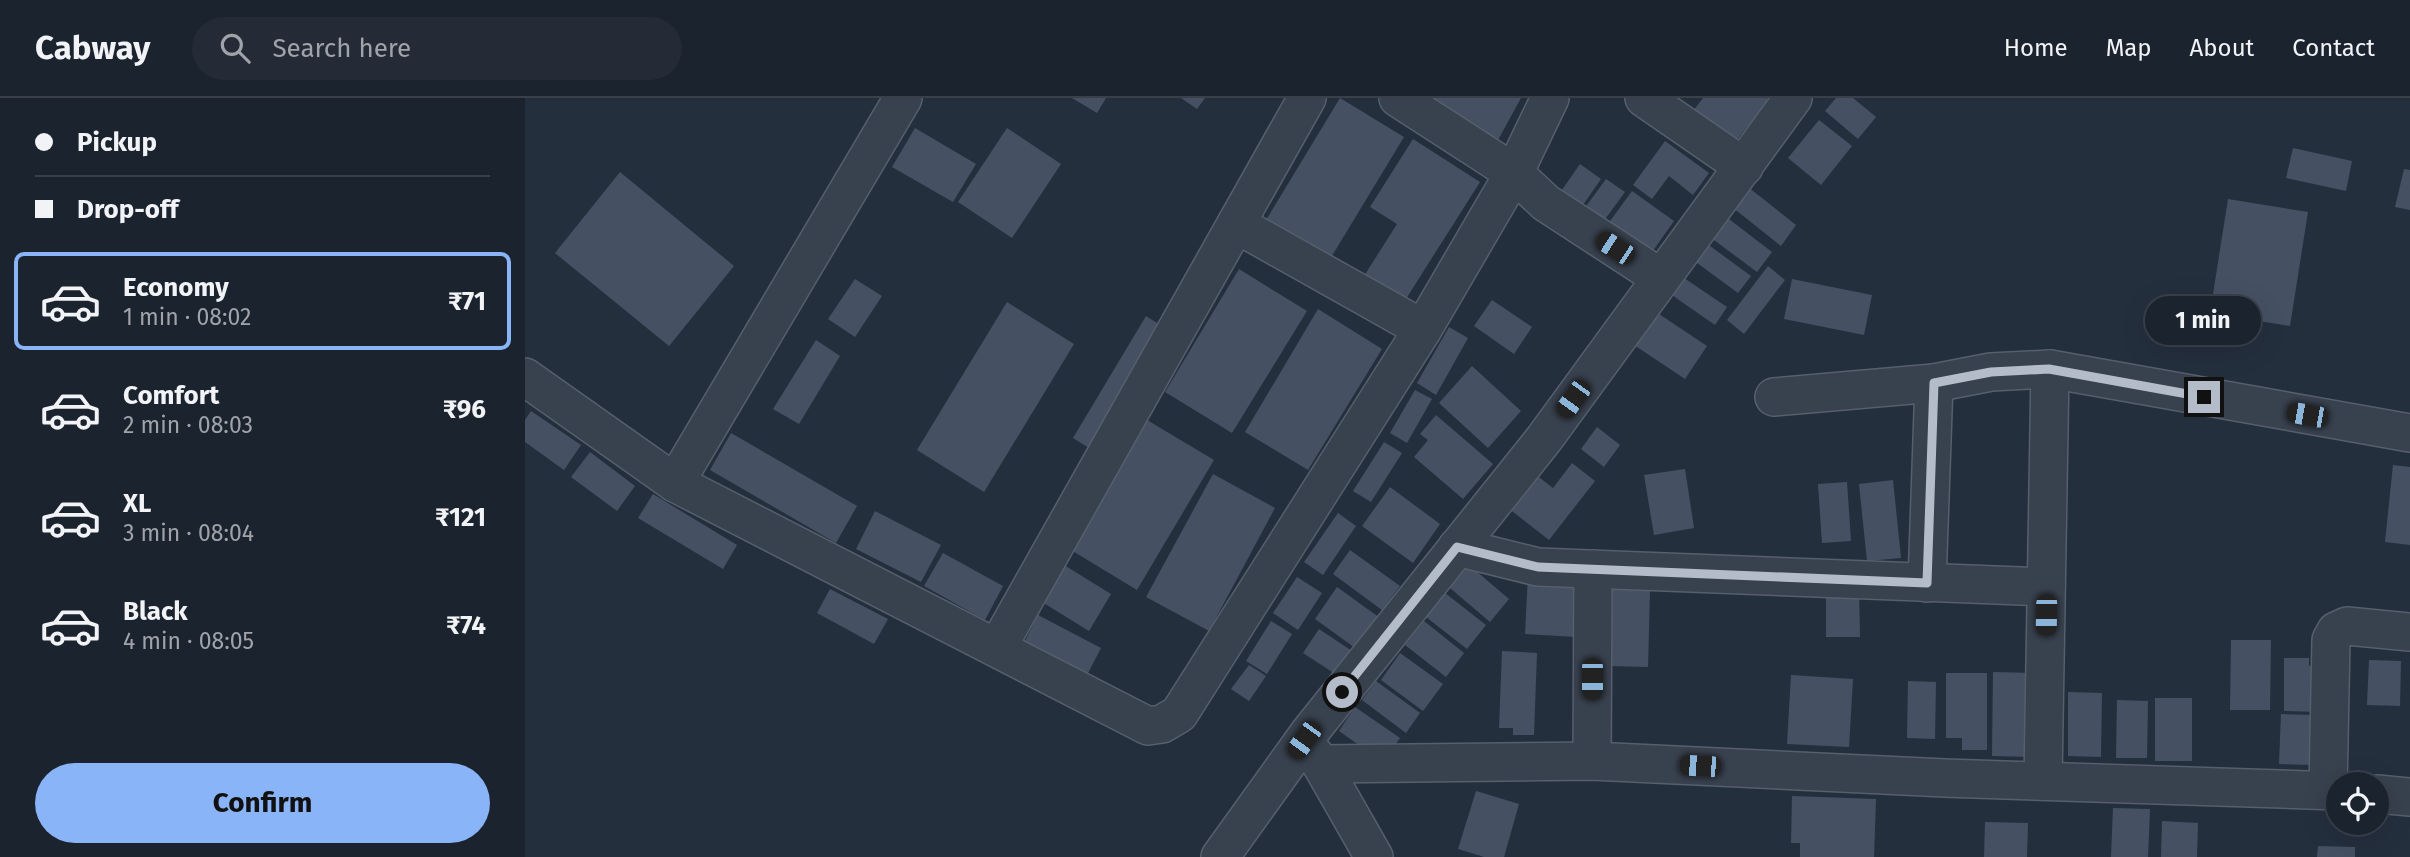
<!DOCTYPE html>
<meta charset="utf-8">
<style>
:root{--surface:#1b232e;--page:#242b36;--text:#f1f3f6;--muted:#a0a4aa;--line:#39404a;--accent:#8ab4f8}
body{margin:0;font-family:"Fira Sans",sans-serif;background:var(--page);color:var(--text);height:100vh;display:flex;flex-direction:column;font-size:26px;white-space:nowrap}
*{box-sizing:border-box;margin:0}
p{font-size:23px;color:var(--muted)}
.icon{flex:none;width:38px;height:38px;fill:none;stroke:currentColor;stroke-width:2;stroke-linecap:round;stroke-linejoin:round}
.map{position:relative;flex:1;overflow:hidden}
.panel{display:flex;flex-direction:column;background:var(--surface);width:525px}
.panel>*{flex:none}
.guide{display:grid;align-content:center;height:154px;padding:0 35px;background:var(--surface)}
.buttons{position:absolute;left:1801px;top:674px;display:grid;gap:14px}
.buttons a{display:grid;place-items:center;width:63px;height:63px;border-radius:50%;background:var(--surface);box-shadow:0 7px 28px #0002,0 0 0 2px var(--line);font-size:35px}
.end{position:absolute;width:32px;height:32px;margin:-16px;border:9px solid #b4bcc9;background:#111;box-shadow:0 0 0 4px #111}
.from{border-radius:50%}
.bubble{position:absolute;height:49px;border-radius:24px;background:var(--surface);box-shadow:0 7px 28px #0002,0 0 0 2px var(--line);font-size:23px;font-weight:700;line-height:49px;text-align:center}
.car{position:absolute;width:21px;height:42px;margin:-21px -10px;border-radius:9px;box-shadow:0 0 5px 2px #0007;background:linear-gradient(#222 24%,#8ab4d8 0 40%,#222 0 76%,#8ab4d8 0 86%,#222 0)}
.guide b{display:flex;align-items:center;gap:24px;height:66px;font-size:26px}
.guide b+b{border-top:2px solid var(--line)}
.guide i{width:18px;height:18px;background:var(--text)}
ul{padding:0;list-style:none}
li{display:flex;align-items:center;gap:21px;height:98px;margin:0 14px 10px;padding:0 21px;border:4px solid transparent;border-radius:10px}
li div{flex:1}
li b{display:block;font-size:26px}
li em{font-style:normal;font-weight:700}
li.on{border-color:var(--accent)}
li>.icon{width:63px;height:63px;stroke-width:1.5}
.cta{display:flex;gap:14px;margin-top:auto;padding:14px 35px}
.cta a{flex:1;height:80px;border-radius:42px;background:var(--accent);color:#111;font-size:28px;font-weight:700;line-height:80px;text-align:center}
header{display:flex;align-items:center;gap:42px;box-sizing:border-box;height:98px;padding:0 35px;background:var(--surface);border-bottom:2px solid var(--line)}
header strong{font-size:33px}
nav{display:flex;gap:38px;margin-inline-start:auto;font-size:24px}
.search{width:490px;height:63px;background:var(--page);display:flex;align-items:center;gap:18px;box-sizing:border-box;padding:0 24px;border-radius:38px;color:var(--muted);font-size:26px}
main{display:flex;flex:1;min-height:0}
.map>svg:first-child{display:block}
.building{fill:#455162}
.lines{fill:none;stroke-linecap:round;stroke-linejoin:round}
.minor-casing{stroke:#565f6c;stroke-width:40}
.minor{stroke:#38414e;stroke-width:37}
.route{stroke:#b4bcc9;stroke-width:9}
</style>
<header>
<strong>Cabway</strong>
<div class="search"><svg class="icon" aria-label="search" viewBox="0 0 24 24"><circle cx="10" cy="10" r="6"/><path d="M15 15l6 6"/></svg>Search here</div>
<nav><a>Home</a><a>Map</a><a>About</a><a>Contact</a></nav>
</header>
<main>
<section class="panel">
<div class="guide">
<b><i class="from"></i>Pickup</b>
<b><i></i>Drop-off</b>
</div>
<ul>
<li class="on"><svg class="icon" aria-label="car" viewBox="0 0 24 24"><path d="M5 17H2v-5l4-1 3-4h7l3 4 3 1v5h-3M9 17h6M6 11h13"/><circle cx="7" cy="17" r="2"/><circle cx="17" cy="17" r="2"/></svg><div><b>Economy</b><p>1 min · 08:02</p></div><em>₹71</em></li>
<li><svg class="icon" aria-label="car" viewBox="0 0 24 24"><path d="M5 17H2v-5l4-1 3-4h7l3 4 3 1v5h-3M9 17h6M6 11h13"/><circle cx="7" cy="17" r="2"/><circle cx="17" cy="17" r="2"/></svg><div><b>Comfort</b><p>2 min · 08:03</p></div><em>₹96</em></li>
<li><svg class="icon" aria-label="car" viewBox="0 0 24 24"><path d="M5 17H2v-5l4-1 3-4h7l3 4 3 1v5h-3M9 17h6M6 11h13"/><circle cx="7" cy="17" r="2"/><circle cx="17" cy="17" r="2"/></svg><div><b>XL</b><p>3 min · 08:04</p></div><em>₹121</em></li>
<li><svg class="icon" aria-label="car" viewBox="0 0 24 24"><path d="M5 17H2v-5l4-1 3-4h7l3 4 3 1v5h-3M9 17h6M6 11h13"/><circle cx="7" cy="17" r="2"/><circle cx="17" cy="17" r="2"/></svg><div><b>Black</b><p>4 min · 08:05</p></div><em>₹74</em></li>
</ul>
<div class="cta"><a>Confirm</a></div>
</section>
<div class="map">
<svg width="1885" height="759" viewBox="0 0 1885 759">
<rect width="100%" height="100%" fill="#242f3e"/>
<g class="building">
<path d="M547 0H581L572 15Z"/>
<path d="M656 0H680L672 11Z"/>
<path d="M815 0 879 39 799 171 735 132Z"/>
<path d="M908 0H996L973 42 906 4Z"/>
<path d="M1178 0H1242L1244 2 1202 54 1162 21Z"/>
<path d="M1311 0H1328L1351 19 1333 41 1300 13Z"/>
<path d="M1294 22 1327 48 1296 87 1263 60Z"/>
<path d="M390 30 451 66 428 104 367 69Z"/>
<path d="M482 30 536 66 487 140 433 104Z"/>
<path d="M888 41 955 84 874 212 834 186 872 126 845 109Z"/>
<path d="M1140 43 1184 75 1168 97 1144 78 1127 101 1108 87Z"/>
<path d="M1768 50 1827 63 1821 93 1761 80Z"/>
<path d="M1055 66 1076 81 1058 107 1037 92Z"/>
<path d="M1879 71 1885 72V112L1870 109Z"/>
<path d="M95 74 209 168 144 248 30 155Z"/>
<path d="M1081 81 1100 94 1078 124 1059 111Z"/>
<path d="M1223 89 1271 127 1256 148 1207 109Z"/>
<path d="M1107 93 1149 123 1120 164 1077 134Z"/>
<path d="M1703 101 1783 114 1765 228 1685 215Z"/>
<path d="M1200 118 1247 154 1232 174 1185 139Z"/>
<path d="M1181 145 1226 178 1213 195 1168 162Z"/>
<path d="M1243 168 1260 182 1219 236 1202 222Z"/>
<path d="M714 171 782 213 707 335 640 294Z"/>
<path d="M1156 178 1202 209 1190 227 1144 195Z"/>
<path d="M330 181 357 198 330 239 303 221Z"/>
<path d="M1267 181 1347 197 1339 237 1259 221Z"/>
<path d="M967 202 1007 229 989 256 949 228Z"/>
<path d="M482 204 549 246 459 394 392 352Z"/>
<path d="M793 211 857 251 783 372 720 334Z"/>
<path d="M1131 214 1182 248 1160 281 1109 247Z"/>
<path d="M621 218 643 232 569 353 548 340Z"/>
<path d="M924 229 943 240 911 297 892 285Z"/>
<path d="M291 242 315 258 274 326 248 311Z"/>
<path d="M947 268 996 313 963 350 914 305Z"/>
<path d="M890 292 907 301 882 345 865 335Z"/>
<path d="M6 313 56 347 39 372 0 344V322Z"/>
<path d="M911 317 968 366 938 401 889 359 903 342 895 336Z"/>
<path d="M622 322 689 362 612 492 546 452Z"/>
<path d="M1072 329 1095 347 1079 369 1056 351Z"/>
<path d="M206 335 332 408 311 445 185 372Z"/>
<path d="M859 344 877 355 846 404 828 393Z"/>
<path d="M65 354 110 388 92 413 46 379Z"/>
<path d="M1047 365 1070 383 1024 442 983 410 1010 376 1028 390Z"/>
<path d="M1868 367 1885 369V447L1860 444Z"/>
<path d="M1160 371 1169 430 1129 437 1119 377Z"/>
<path d="M688 376 750 410 684 533 621 499Z"/>
<path d="M1368 382 1376 460 1342 463 1334 386Z"/>
<path d="M1322 384 1326 443 1297 445 1293 386Z"/>
<path d="M865 389 915 426 888 465 837 428Z"/>
<path d="M128 396 212 447 198 471 113 420Z"/>
<path d="M350 413 416 447 396 484 331 451Z"/>
<path d="M813 415 831 428 798 477 779 464Z"/>
<path d="M825 452 875 488 857 512 808 476Z"/>
<path d="M418 455 478 488 460 522 399 488Z"/>
<path d="M539 467 586 496 564 533 517 504Z"/>
<path d="M944 467 984 501 965 524 925 490Z"/>
<path d="M1056 473 1051 539 1000 536 1003 477Z"/>
<path d="M772 479 797 495 773 532 748 515Z"/>
<path d="M812 489 855 520 833 552 790 521Z"/>
<path d="M1085 490 1125 491 1123 569 1083 568Z"/>
<path d="M305 491 363 521 349 546 292 515Z"/>
<path d="M1301 494H1334L1335 539H1301Z"/>
<path d="M920 495 961 527 942 551 901 519Z"/>
<path d="M513 517 576 550 562 577 499 545Z"/>
<path d="M746 523 767 536 742 576 721 563Z"/>
<path d="M899 523 939 555 921 579 880 547Z"/>
<path d="M794 531 827 553 812 577 778 555Z"/>
<path d="M1706 542H1746L1745 612H1705Z"/>
<path d="M977 553 1012 555 1009 637H988V630H974Z"/>
<path d="M875 555 918 586 898 613 856 582Z"/>
<path d="M1759 560H1784V568H1796V614L1759 613Z"/>
<path d="M1844 562 1876 563 1875 608 1842 607Z"/>
<path d="M724 567 741 578 724 603 706 591Z"/>
<path d="M1468 574 1508 575 1507 659 1467 658Z"/>
<path d="M1421 575H1462V652H1437V640H1421Z"/>
<path d="M1266 577 1328 581 1324 649 1262 646Z"/>
<path d="M851 583 895 615 881 635 837 602Z"/>
<path d="M1383 583 1411 584 1410 641 1382 640Z"/>
<path d="M1543 594 1577 595 1576 659 1543 658Z"/>
<rect x="1630" y="600" width="37" height="63"/>
<path d="M1592 602 1623 603 1622 660H1591Z"/>
<path d="M830 609 875 640 858 664 814 633Z"/>
<path d="M1756 616 1787 617 1786 667 1754 666Z"/>
<path d="M951 693 994 706 979 759H959L933 751Z"/>
<path d="M1267 698 1351 701 1349 759H1275V745H1266Z"/>
<path d="M1588 710 1625 711 1623 759H1586Z"/>
<path d="M1637 723 1673 725 1672 759H1636Z"/>
<path d="M1460 724 1503 725 1502 759H1459Z"/>
<path d="M1793 748 1830 749V759H1792Z"/>
</g>
<g class="lines">
<defs>
<g id="minor">
<path d="M873 0 989 75 1021 105 1136 180"/>
<path d="M1119 0 1219 69"/>
<path d="M711 126 898 231"/>
<path d="M0 279 150 385 623 628 637 626 654 616 898 231 989 75 1025 0"/>
<path d="M1249 299 1409 285 1466 274 1525 271 1885 335"/>
<path d="M150 385 378 0"/>
<path d="M932 449 1013 469 1521 489"/>
<path d="M1402 485 1409 285"/>
<path d="M472 550 782 0"/>
<path d="M783 648 796 666 849 759"/>
<path d="M1067 663 1068 471"/>
<path d="M796 666 1067 663 1420 680 1813 693"/>
<path d="M1518 683 1525 271"/>
<path d="M1803 692 1806 542 1811 533 1822 528 1885 534"/>
<path d="M1852 696 1885 699"/>
<path d="M695 759 784 635 1019 341 1268 0"/>
</g>
</defs>
<use href="#minor" class="minor-casing"/>
<use href="#minor" class="minor"/>
</g>
<g class="lines">
<path class="route" d="M817 594 932 449 1013 469 1402 485 1409 285 1466 274 1524 271 1679 299"/>
</g>
</svg>
<div class="buttons">
<a><svg class="icon" aria-label="locate" viewBox="0 0 24 24"><circle cx="12" cy="12" r="6"/><path d="M12 2v4M12 18v4M2 12h4M18 12h4"/></svg></a>
</div>
<i class="end from" style="left:817px;top:594px"></i>
<i class="end" style="left:1679px;top:299px"></i>
<div class="bubble" style="left:1620px;top:198px;width:116px">1 min</div>
<i class="car" style="left:1090px;top:150px;rotate:303deg"></i>
<i class="car" style="left:1048px;top:301px;rotate:216deg"></i>
<i class="car" style="left:1782px;top:317px;rotate:280deg"></i>
<i class="car" style="left:1521px;top:517px;rotate:181deg"></i>
<i class="car" style="left:1067px;top:581px;rotate:180deg"></i>
<i class="car" style="left:779px;top:642px;rotate:216deg"></i>
<i class="car" style="left:1175px;top:668px;rotate:273deg"></i>
</div>
</main>
